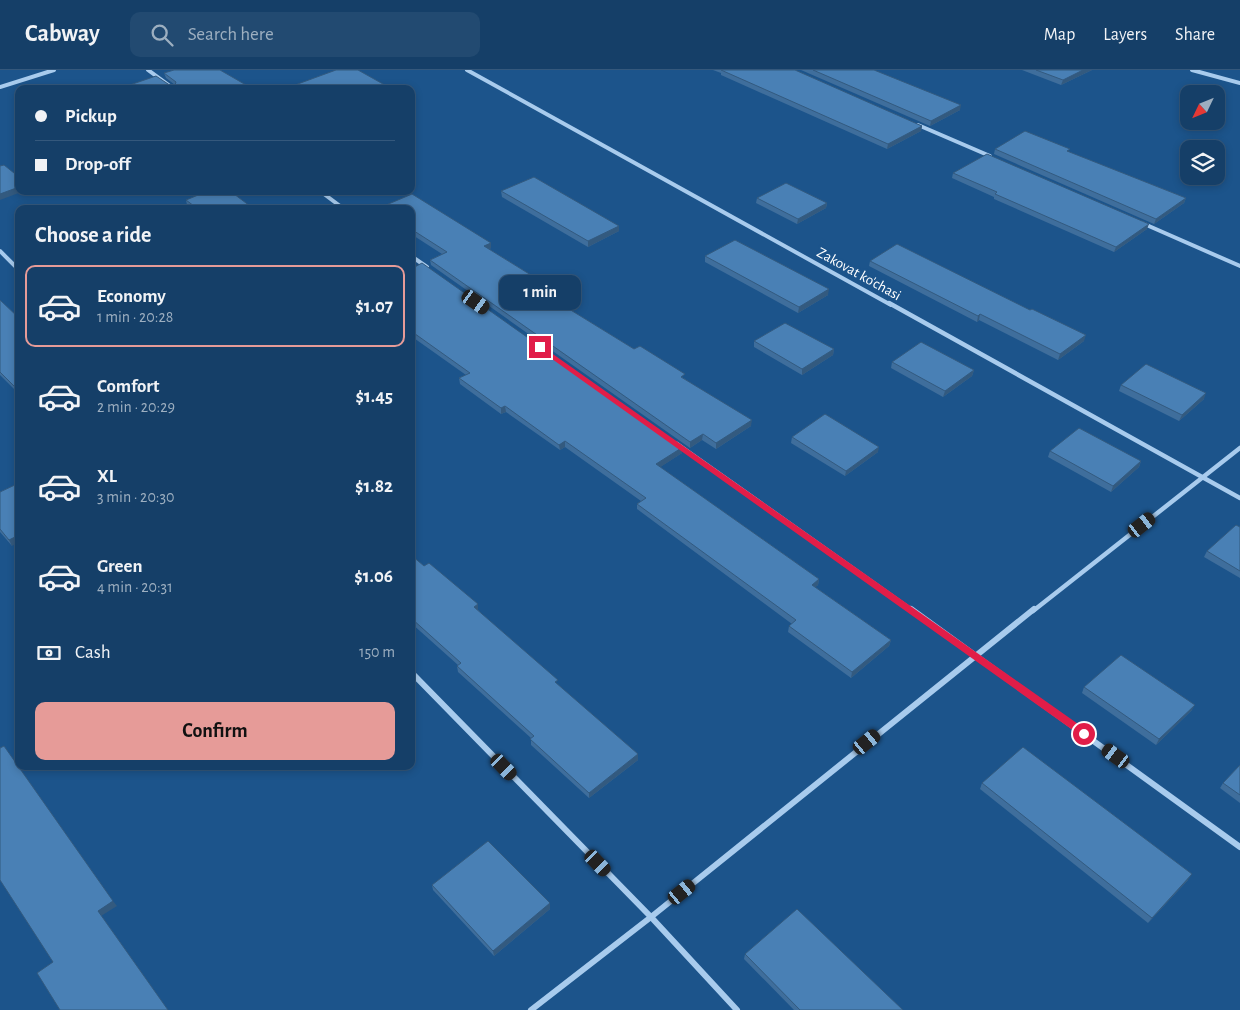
<!DOCTYPE html>
<meta charset="utf-8">
<style>
:root{--surface:#153f68;--page:#224a71;--text:#f1f3f6;--muted:#9dafc0;--line:#34587c;--accent:#e69b98}
body{margin:0;font-family:"Alegreya Sans",sans-serif;background:var(--page);color:var(--text);height:100vh;display:flex;flex-direction:column;font-size:19px;white-space:nowrap}
*{box-sizing:border-box;margin:0}
p{font-size:16px;color:var(--muted)}
.icon{flex:none;width:28px;height:28px;fill:none;stroke:currentColor;stroke-width:2;stroke-linecap:round;stroke-linejoin:round}
.map{position:relative;flex:1;overflow:hidden}
.panel{position:absolute;left:15px;top:135px;width:400px;height:565px;display:flex;flex-direction:column;background:var(--surface);border-radius:10px;box-shadow:0 2px 8px #0003,0 0 0 1px var(--line)}
.panel>*{flex:none}
.guide{position:absolute;left:15px;top:15px;width:400px;height:110px;border-radius:10px;box-shadow:0 2px 8px #0003,0 0 0 1px var(--line);display:grid;align-content:center;height:110px;padding:0 20px;background:var(--surface)}
.needle{width:32px;rotate:227deg}
.buttons{position:absolute;left:1180px;top:15px;display:grid;gap:10px}
.buttons a{display:grid;place-items:center;width:45px;height:45px;border-radius:10px;background:var(--surface);box-shadow:0 2px 8px #0003,0 0 0 1px var(--line);font-size:25px}
.end{position:absolute;width:22px;height:22px;margin:-11px;border:6px solid #e11d48;background:#fff;box-shadow:0 0 0 2px #fff}
.from{border-radius:50%}
.bubble{position:absolute;height:35px;border-radius:10px;background:var(--surface);box-shadow:0 2px 8px #0003,0 0 0 1px var(--line);font-size:16px;font-weight:600;line-height:35px;text-align:center}
.car{position:absolute;width:15px;height:30px;margin:-15px -8px;border-radius:6px;box-shadow:0 0 4px 1px #0007;background:linear-gradient(#222 24%,#8ab4d8 0 40%,#222 0 76%,#8ab4d8 0 86%,#222 0)}
.guide b{display:flex;align-items:center;gap:18px;height:48px;font-size:19px}
.guide b+b{border-top:1px solid var(--line)}
.guide i{width:12px;height:12px;background:var(--text)}
ul{padding:0;list-style:none}
li{display:flex;align-items:center;gap:15px;height:82px;margin:0 10px 8px;padding:0 10px;border:2px solid transparent;border-radius:10px}
li div{flex:1}
li b{display:block;font-size:19px}
li em{font-style:normal;font-weight:600}
li.active{border-color:var(--accent)}
li>.icon{width:45px;height:45px;stroke-width:1.5}
h2{padding:0 20px;font-size:22px;line-height:60px}
.pay{display:flex;align-items:center;gap:12px;height:55px;padding:0 20px;font-size:19px}
.pay p{margin-inline-start:auto}
.primary-button{display:flex;gap:10px;margin-top:auto;padding:10px 20px}
.primary-button a{flex:1;height:58px;border-radius:10px;background:var(--accent);color:#111;font-size:20px;font-weight:600;line-height:58px;text-align:center}
header{display:flex;align-items:center;gap:30px;box-sizing:border-box;height:70px;padding:0 25px;background:var(--surface);border-bottom:1px solid var(--line)}
header strong{font-size:24px}
nav{display:flex;gap:28px;margin-inline-start:auto;font-size:18px}
.search{width:350px;height:45px;background:var(--page);display:flex;align-items:center;gap:12px;box-sizing:border-box;padding:0 18px;border-radius:10px;color:var(--muted);font-size:19px}
.map>svg:first-child{display:block}
.lines{fill:none;stroke-linecap:round;stroke-linejoin:round}
.minor-far2{stroke:#a8cbed;stroke-width:4}
.minor-far1{stroke:#a8cbed;stroke-width:4.5}
.minor{stroke:#a8cbed;stroke-width:6}
.wall{fill:#3f6e9c}
.shaded-wall{fill:#335a7f}
.building{fill:#4980b5;stroke:#335a7f}
.route{fill:#e11d48}
.labels{text-anchor:middle;dominant-baseline:central;stroke-width:5;stroke-linejoin:round;paint-order:stroke}
.far-street-label{font-size:15px;fill:#fff;stroke:#1c548b}
</style>
<header>
<strong>Cabway</strong>
<div class="search"><svg class="icon" aria-label="search" viewBox="0 0 24 24"><circle cx="10" cy="10" r="6"/><path d="M15 15l6 6"/></svg>Search here</div>
<nav><a>Map</a><a>Layers</a><a>Share</a></nav>
</header>
<div class="map">
<svg width="1240" height="940" viewBox="0 0 1240 940">
<rect width="100%" height="100%" fill="#1c548b"/>
<g class="lines">
<g class="minor-far2">
<path d="M148 0 174 19"/>
<path d="M467 0 891 235"/>
<path d="M1192 0 1240 13"/>
<path d="M0 17 54 0"/>
<path d="M918 55 990 86"/>
<path d="M320 121 344 139"/>
<path d="M1142 153 1240 196"/>
<path d="M0 181 19 200"/>
<path d="M411 186 427 197"/>
</g>
<g class="minor-far1">
<path d="M889 233 1240 428"/>
<path d="M677 374 913 541"/>
<path d="M1033 541 1240 378"/>
</g>
<g class="minor">
<path d="M911 539 1240 777"/>
<path d="M411 602 651 847 737 940"/>
<path d="M531 940 651 847 1034 539"/>
</g>
</g>
<g class="wall">
<path d="M220 0 175 15 166 8 164 3Z"/>
<path d="M713 0H795L922 56 921 61 887 79 721 5V3Z"/>
<path d="M801 0H874L960 40 930 56Z"/>
<path d="M1022 0H1092L1061 15Z"/>
<path d="M995 79 1069 82 1186 128 1184 133 1154 154 994 84Z"/>
<path d="M953 103 1147 159 1114 182 994 129V127L952 108Z"/>
<path d="M501 121 619 161 588 177 502 127Z"/>
<path d="M757 128 827 133 826 138 797 154 756 133Z"/>
<path d="M186 130 250 136 251 139H192L187 135Z"/>
<path d="M411 139 491 178 489 179 539 210 540 216 535 218 634 279 685 309 751 356 716 379 702 370 690 378 431 195 430 190 442 184 411 164Z"/>
<path d="M705 186 828 225 798 243 705 192Z"/>
<path d="M870 191 1084 271 1058 290 979 250 977 252 869 196Z"/>
<path d="M411 199 682 383 660 397 819 509 818 515 815 517 891 570 889 576 851 608 788 562 789 556 792 554 637 439V434L641 431 565 377 560 380 506 342 501 344 460 314 459 308 466 305 411 266Z"/>
<path d="M0 230 19 248V324L0 305Z"/>
<path d="M754 271 834 279 833 285 802 305 754 277Z"/>
<path d="M892 292 974 300 972 306 943 327 891 298Z"/>
<path d="M1121 315 1204 329 1179 351 1119 321Z"/>
<path d="M792 367 878 382 845 406 791 373Z"/>
<path d="M1050 381 1141 391 1139 397 1111 422 1048 387Z"/>
<path d="M0 422 12 476 0 462Z"/>
<path d="M1240 457V508L1204 487 1207 481Z"/>
<path d="M411 485 424 496 478 534V540L558 615 638 684V690L589 728 531 675V668L458 602 457 596 458 595 411 553Z"/>
<path d="M1084 617 1192 640 1156 675 1082 623Z"/>
<path d="M1240 695V733L1220 718 1223 713Z"/>
<path d="M982 713 1188 810 1148 853 980 719Z"/>
<path d="M432 815 550 833V839L494 886 433 820Z"/>
<path d="M745 884 903 940H794L744 889Z"/>
</g>
<g class="shaded-wall">
<path d="M1083 0H1092L1061 15 1063 10Z"/>
<path d="M961 35 960 40 930 56 931 51Z"/>
<path d="M922 56 921 61 887 79 888 74Z"/>
<path d="M19 117V121H24L0 130V124Z"/>
<path d="M1186 128 1184 133 1154 154 1156 149Z"/>
<path d="M827 133 826 138 797 154 798 149Z"/>
<path d="M250 136 251 139H243Z"/>
<path d="M1149 154 1147 159 1114 182 1116 177Z"/>
<path d="M619 156V161L588 177V171Z"/>
<path d="M491 173V178L485 181 484 176Z"/>
<path d="M539 210 540 216 530 220V215Z"/>
<path d="M829 219 828 225 798 243 799 237Z"/>
<path d="M980 244 979 250 977 252 978 246Z"/>
<path d="M1086 265 1084 271 1058 290 1060 284Z"/>
<path d="M834 279 833 285 802 305V299Z"/>
<path d="M974 300 972 306 943 327 945 321Z"/>
<path d="M1206 323 1204 329 1179 351 1182 345Z"/>
<path d="M505 336 506 342 501 344V338Z"/>
<path d="M752 350 751 356 716 379V373Z"/>
<path d="M703 364 702 370 690 378V372Z"/>
<path d="M565 371V377L560 380 559 375Z"/>
<path d="M683 377 682 383 656 400V394Z"/>
<path d="M879 377 878 382 845 406 846 401Z"/>
<path d="M1141 391 1139 397 1111 422 1113 416Z"/>
<path d="M19 465V472L12 476 9 470Z"/>
<path d="M819 509 818 515 811 521 812 515Z"/>
<path d="M478 534V540L474 542V537Z"/>
<path d="M891 570 889 576 851 608 852 602Z"/>
<path d="M1195 635 1192 640 1156 675 1159 669Z"/>
<path d="M638 684V690L589 728V723Z"/>
<path d="M1192 804 1188 810 1148 853 1152 848Z"/>
<path d="M113 831 117 836 101 846 98 841Z"/>
<path d="M550 833V839L494 886 493 881Z"/>
</g>
<g class="building">
<path d="M174 0H220L253 19H118L156 6 174 18 176 12 164 3Z"/>
<path d="M336 0H358L392 19H284Z"/>
<path d="M721 0H795L922 56 888 74Z"/>
<path d="M813 0H874L961 35 931 51Z"/>
<path d="M1036 0H1083L1063 10Z"/>
<path d="M1025 61 1070 79 1067 81 1186 128 1156 149 995 79Z"/>
<path d="M987 84 1149 154 1116 177 995 124 997 122 953 103Z"/>
<path d="M4 95 19 107V117L0 124V96Z"/>
<path d="M534 107 619 156 588 171 501 121Z"/>
<path d="M786 113 827 133 798 149 757 128Z"/>
<path d="M208 121H230L250 136 243 139H198L186 130Z"/>
<path d="M412 124 491 173 484 176 539 210 530 215 634 279 640 276 685 304 681 307 752 350 716 373 703 364 690 372 430 190 447 182 411 159V139L379 138Z"/>
<path d="M735 170 829 219 799 237 705 186Z"/>
<path d="M897 174 1030 240 1032 239 1086 265 1060 284 980 244 978 246 870 191Z"/>
<path d="M422 193 683 377 656 394 819 509 812 515 891 570 852 602 789 556 796 550 637 434 646 428 565 371 559 375 505 336 501 338 459 308 470 303 411 261 412 257 411 256V199Z"/>
<path d="M0 230 19 248V321L0 302Z"/>
<path d="M785 253 834 279 802 299 754 271Z"/>
<path d="M921 272 974 300 945 321 892 292Z"/>
<path d="M1146 294 1206 323 1182 345 1121 315Z"/>
<path d="M825 344 879 377 846 401 792 367Z"/>
<path d="M1079 358 1141 391 1113 416 1050 381Z"/>
<path d="M19 413V465L9 470 0 459V422Z"/>
<path d="M1236 455 1240 457V501L1207 481Z"/>
<path d="M411 485 424 496 429 493 478 534 474 537 558 610 555 612 638 684 589 723 530 669 534 666 457 596 461 593 411 548Z"/>
<path d="M1121 585 1195 635 1159 669 1084 617Z"/>
<path d="M4 676 113 831 98 841 168 940H60L37 903 53 892 0 810V678Z"/>
<path d="M1023 677 1192 804 1152 848 982 713Z"/>
<path d="M1240 695V725L1223 713Z"/>
<path d="M488 771 550 833 493 881 432 815Z"/>
<path d="M797 839 903 940H800L745 884Z"/>
</g>
<path class="route" d="M540 275 1088 661V666H1081L538 279V276Z"/>
<g class="labels">
<g class="far-street-label">
<text transform="translate(859 204) rotate(29)">Zakovat ko'chasi</text>
</g>
</g>
</svg>
<div class="buttons">
<a><svg class="needle" viewBox="-14 -14 28 28"><path d="M0-13l5 13h-10z" fill="#e53935"/><path d="M0 13l5-13h-10z" fill="#9dafc0"/></svg></a>
<a><svg class="icon" aria-label="layers" viewBox="0 0 24 24"><path d="M12 4l9 5-9 5-9-5zM3 14l9 5 9-5"/></svg></a>
</div>
<i class="end from" style="left:1084px;top:664px"></i>
<i class="end" style="left:540px;top:277px"></i>
<div class="bubble" style="left:499px;top:205px;width:82px">1 min</div>
<i class="car" style="left:476px;top:232px;rotate:125deg"></i>
<i class="car" style="left:1142px;top:455px;rotate:52deg"></i>
<i class="car" style="left:867px;top:672px;rotate:51deg"></i>
<i class="car" style="left:1116px;top:686px;rotate:306deg"></i>
<i class="car" style="left:504px;top:697px;rotate:136deg"></i>
<i class="car" style="left:598px;top:793px;rotate:136deg"></i>
<i class="car" style="left:682px;top:822px;rotate:51deg"></i>
<div class="guide">
<b><i class="from"></i>Pickup</b>
<b><i></i>Drop-off</b>
</div>
<section class="panel">
<h2>Choose a ride</h2>
<ul>
<li class="active"><svg class="icon" aria-label="car" viewBox="0 0 24 24"><path d="M5 17H2v-5l4-1 3-4h7l3 4 3 1v5h-3M9 17h6M6 11h13"/><circle cx="7" cy="17" r="2"/><circle cx="17" cy="17" r="2"/></svg><div><b>Economy</b><p>1 min · 20:28</p></div><em>$1.07</em></li>
<li><svg class="icon" aria-label="car" viewBox="0 0 24 24"><path d="M5 17H2v-5l4-1 3-4h7l3 4 3 1v5h-3M9 17h6M6 11h13"/><circle cx="7" cy="17" r="2"/><circle cx="17" cy="17" r="2"/></svg><div><b>Comfort</b><p>2 min · 20:29</p></div><em>$1.45</em></li>
<li><svg class="icon" aria-label="car" viewBox="0 0 24 24"><path d="M5 17H2v-5l4-1 3-4h7l3 4 3 1v5h-3M9 17h6M6 11h13"/><circle cx="7" cy="17" r="2"/><circle cx="17" cy="17" r="2"/></svg><div><b>XL</b><p>3 min · 20:30</p></div><em>$1.82</em></li>
<li><svg class="icon" aria-label="car" viewBox="0 0 24 24"><path d="M5 17H2v-5l4-1 3-4h7l3 4 3 1v5h-3M9 17h6M6 11h13"/><circle cx="7" cy="17" r="2"/><circle cx="17" cy="17" r="2"/></svg><div><b>Green</b><p>4 min · 20:31</p></div><em>$1.06</em></li>
</ul>
<div class="pay"><svg class="icon" aria-label="cash" viewBox="0 0 24 24"><path d="M3 7h18v10H3z"/><circle cx="12" cy="12" r="2"/></svg>Cash<p>150 m</p></div>
<div class="primary-button"><a>Confirm</a></div>
</section>
</div>
